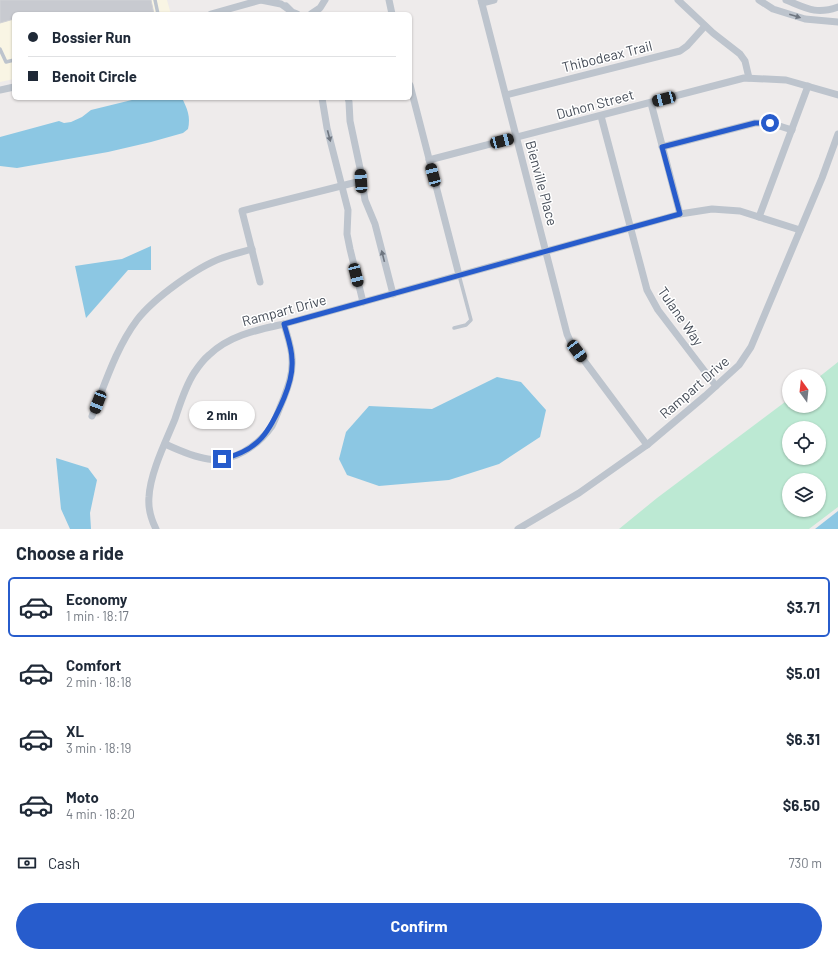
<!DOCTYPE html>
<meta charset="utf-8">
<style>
:root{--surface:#fff;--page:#f2f2f3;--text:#1f2937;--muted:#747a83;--line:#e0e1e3;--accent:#275ccc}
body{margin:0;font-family:Barlow,sans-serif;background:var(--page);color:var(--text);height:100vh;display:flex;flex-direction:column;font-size:15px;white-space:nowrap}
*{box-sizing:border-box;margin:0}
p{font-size:13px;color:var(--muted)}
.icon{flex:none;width:22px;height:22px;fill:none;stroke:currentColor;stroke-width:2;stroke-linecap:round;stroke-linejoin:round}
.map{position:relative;height:529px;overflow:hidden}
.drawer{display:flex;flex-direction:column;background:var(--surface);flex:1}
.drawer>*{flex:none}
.hud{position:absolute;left:12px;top:12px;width:400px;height:88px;border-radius:6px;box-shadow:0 1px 3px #0004;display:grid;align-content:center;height:88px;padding:0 16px;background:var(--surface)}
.needle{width:26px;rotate:345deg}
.tools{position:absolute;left:782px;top:369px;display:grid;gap:8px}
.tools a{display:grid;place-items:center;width:44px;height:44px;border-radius:50%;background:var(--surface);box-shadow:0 1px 3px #0004;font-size:20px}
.end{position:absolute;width:18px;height:18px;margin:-9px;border:5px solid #275ccc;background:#fff;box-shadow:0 0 0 2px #fff}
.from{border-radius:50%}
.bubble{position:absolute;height:28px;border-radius:14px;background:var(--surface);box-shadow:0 1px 3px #0004;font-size:13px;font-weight:700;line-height:28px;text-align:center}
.car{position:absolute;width:12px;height:24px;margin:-12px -6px;border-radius:5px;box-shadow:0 0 3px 1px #0007;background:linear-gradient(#222 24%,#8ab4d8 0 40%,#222 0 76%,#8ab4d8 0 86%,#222 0)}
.hud b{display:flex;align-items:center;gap:14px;height:38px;font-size:15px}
.hud b+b{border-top:1px solid var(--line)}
.hud i{width:10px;height:10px;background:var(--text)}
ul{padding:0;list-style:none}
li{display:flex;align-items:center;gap:12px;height:60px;margin:0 8px 6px;padding:0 8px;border:2px solid transparent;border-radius:6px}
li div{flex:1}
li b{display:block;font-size:15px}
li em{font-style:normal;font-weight:700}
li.on{border-color:var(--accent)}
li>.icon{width:36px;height:36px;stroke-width:1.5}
h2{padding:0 16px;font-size:18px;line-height:48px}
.pay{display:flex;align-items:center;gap:10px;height:44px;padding:0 16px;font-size:15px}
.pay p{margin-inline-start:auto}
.button{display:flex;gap:8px;margin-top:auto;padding:8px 16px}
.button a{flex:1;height:46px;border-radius:24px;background:var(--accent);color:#fff;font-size:16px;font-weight:700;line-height:46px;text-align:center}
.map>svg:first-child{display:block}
.commercial{fill:#f9f5e4}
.green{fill:#bce9d3;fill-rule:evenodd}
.water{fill:#8cc7e3}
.building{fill:#c8cad0;stroke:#d0d1d6}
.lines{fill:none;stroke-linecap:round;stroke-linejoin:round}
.service{stroke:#bdc4cd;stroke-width:3.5}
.minor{stroke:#bdc4cd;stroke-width:7}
.oneway{fill:#6f7680}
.route{stroke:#275ccc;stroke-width:5}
.labels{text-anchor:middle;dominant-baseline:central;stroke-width:3;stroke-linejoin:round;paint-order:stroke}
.street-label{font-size:14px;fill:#454c57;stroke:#fff}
</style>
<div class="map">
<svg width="838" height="529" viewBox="0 0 838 529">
<rect width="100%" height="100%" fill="#eeebeb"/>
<path class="commercial" d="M0 0H167L171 14H14V79L0 82Z"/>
<path class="green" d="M838 362V507L809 529H619L657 498 789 399V406H819V377ZM789 428H819V458H789ZM789 480H819V510H789Z"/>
<g class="water">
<path d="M140 98H182C187 108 191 117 188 129L183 133 151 142 108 152 17 168 0 166V137L59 121 64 123 71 122 82 117 91 110Z"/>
<path d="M151 246V270H128L86 318 75 266 122 259Z"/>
<path d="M497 377 521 382 546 410 540 437 499 464 449 480 379 486 347 475 339 459 346 432 369 406 432 409Z"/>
<path d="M56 458 88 468 97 480 90 513 91 529H70L61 509Z"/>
<path d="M838 511V529H815Z"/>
</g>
<path class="building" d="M0 0H151L154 14H14V19L0 23Z"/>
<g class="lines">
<g class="service">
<path d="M155 0 158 14"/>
<path d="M0 49 6 62 14 60"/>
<path d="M454 328 466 325 471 320 459 275"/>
</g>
<g class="minor">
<path d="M261 0 281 4 288 9"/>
<path d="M389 0 392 14"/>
<path d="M481 0 567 334 571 343 647 445"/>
<path d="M678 0 713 33 740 54 745 61 749 78"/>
<path d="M759 0 773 9 805 19 838 22"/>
<path d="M786 0C806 8 816 15 838 7"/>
<path d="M482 3 494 0"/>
<path d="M286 6 292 12 297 14"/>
<path d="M211 14 261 0"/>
<path d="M311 14 320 8 325 0"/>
<path d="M410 85 459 275"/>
<path d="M0 90 14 87"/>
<path d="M506 95 680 51 687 46 705 26"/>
<path d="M322 98 327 128 348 210 347 234 350 249 363 302"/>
<path d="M348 98 349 102 350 121 360 168 365 200 375 224 393 294"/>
<path d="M651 103 680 214"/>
<path d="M601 116 647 290 658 310 716 386"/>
<path d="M662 147 755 123H770L792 130"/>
<path d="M429 160 744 78 786 80 838 95"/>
<path d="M759 217 808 86"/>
<path d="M260 282 242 211 361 181"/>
<path d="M92 416C105 384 116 348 137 320 154 298 197 267 222 258 232 254 242 252 252 249"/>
<path d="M165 444C178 450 193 457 208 459 233 463 258 446 272 426 276 418 279 409 283 400 288 387 293 374 292 359 292 348 287 335 284 324"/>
<path d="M156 529C151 519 148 508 149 497 150 473 166 441 175 419 180 404 185 387 194 373 198 367 203 360 209 355 230 335 257 330 284 324L680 214 712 209 740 211 800 230"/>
<path d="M518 529 579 493 647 445 705 396 739 365 751 347 822 178 838 134"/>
</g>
</g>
<defs><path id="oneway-solid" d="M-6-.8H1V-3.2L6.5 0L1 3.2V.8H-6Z"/></defs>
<g class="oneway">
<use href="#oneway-solid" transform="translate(795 16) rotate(17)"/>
<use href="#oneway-solid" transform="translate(329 136) rotate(75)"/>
<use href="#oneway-solid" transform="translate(383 256) rotate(-104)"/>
</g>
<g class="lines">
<path class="route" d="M222 459C259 451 270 431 284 398 289 386 293 373 292 360 292 348 287 335 284 324L680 214 662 147 755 123H770"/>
</g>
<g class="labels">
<g class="street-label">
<text transform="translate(607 56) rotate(-14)">Thibodeax Trail</text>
<text transform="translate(595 104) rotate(-15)">Duhon Street</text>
<text transform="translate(542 183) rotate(75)">Bienville Place</text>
<text transform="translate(284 310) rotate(-15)">Rampart Drive</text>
<text transform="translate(681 316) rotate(55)">Tulane Way</text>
<text transform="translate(694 387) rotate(-41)">Rampart Drive</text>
</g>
</g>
</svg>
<div class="tools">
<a><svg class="needle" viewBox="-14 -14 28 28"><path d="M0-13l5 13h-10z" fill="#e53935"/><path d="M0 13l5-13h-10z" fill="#747a83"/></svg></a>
<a><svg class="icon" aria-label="locate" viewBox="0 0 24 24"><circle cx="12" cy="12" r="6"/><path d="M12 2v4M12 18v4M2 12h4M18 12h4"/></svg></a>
<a><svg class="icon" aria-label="layers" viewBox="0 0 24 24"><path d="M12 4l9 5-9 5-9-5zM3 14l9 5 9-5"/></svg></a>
</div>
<i class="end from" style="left:770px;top:123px"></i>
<i class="end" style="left:222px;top:459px"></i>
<div class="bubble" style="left:189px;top:401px;width:66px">2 min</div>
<i class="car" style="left:664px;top:99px;rotate:255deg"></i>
<i class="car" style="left:502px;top:141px;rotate:75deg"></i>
<i class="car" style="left:433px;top:175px;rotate:345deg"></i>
<i class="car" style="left:361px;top:181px;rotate:356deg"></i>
<i class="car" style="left:356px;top:275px;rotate:166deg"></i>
<i class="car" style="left:577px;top:351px;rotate:143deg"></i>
<i class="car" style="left:98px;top:402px;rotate:201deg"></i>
<div class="hud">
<b><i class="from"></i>Bossier Run</b>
<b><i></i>Benoit Circle</b>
</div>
</div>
<section class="drawer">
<h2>Choose a ride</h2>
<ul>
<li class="on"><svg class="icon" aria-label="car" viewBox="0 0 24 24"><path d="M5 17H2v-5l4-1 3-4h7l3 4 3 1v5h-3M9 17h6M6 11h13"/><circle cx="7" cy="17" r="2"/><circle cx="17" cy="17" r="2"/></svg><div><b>Economy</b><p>1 min · 18:17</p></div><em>$3.71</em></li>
<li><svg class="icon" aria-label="car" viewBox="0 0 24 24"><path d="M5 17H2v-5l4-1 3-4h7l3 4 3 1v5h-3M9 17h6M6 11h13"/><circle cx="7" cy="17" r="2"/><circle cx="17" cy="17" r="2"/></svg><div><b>Comfort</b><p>2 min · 18:18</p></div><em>$5.01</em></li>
<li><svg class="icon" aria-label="car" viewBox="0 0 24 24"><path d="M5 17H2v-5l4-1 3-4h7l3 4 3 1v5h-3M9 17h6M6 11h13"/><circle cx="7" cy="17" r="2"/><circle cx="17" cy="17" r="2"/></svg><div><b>XL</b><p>3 min · 18:19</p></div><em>$6.31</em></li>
<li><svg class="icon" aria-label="car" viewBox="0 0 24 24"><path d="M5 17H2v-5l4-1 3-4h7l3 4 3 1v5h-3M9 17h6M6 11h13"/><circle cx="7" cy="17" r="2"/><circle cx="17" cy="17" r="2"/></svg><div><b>Moto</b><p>4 min · 18:20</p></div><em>$6.50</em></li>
</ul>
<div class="pay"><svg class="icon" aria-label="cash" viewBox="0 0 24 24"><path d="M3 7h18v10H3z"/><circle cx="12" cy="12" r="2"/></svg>Cash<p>730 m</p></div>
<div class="button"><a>Confirm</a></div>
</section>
